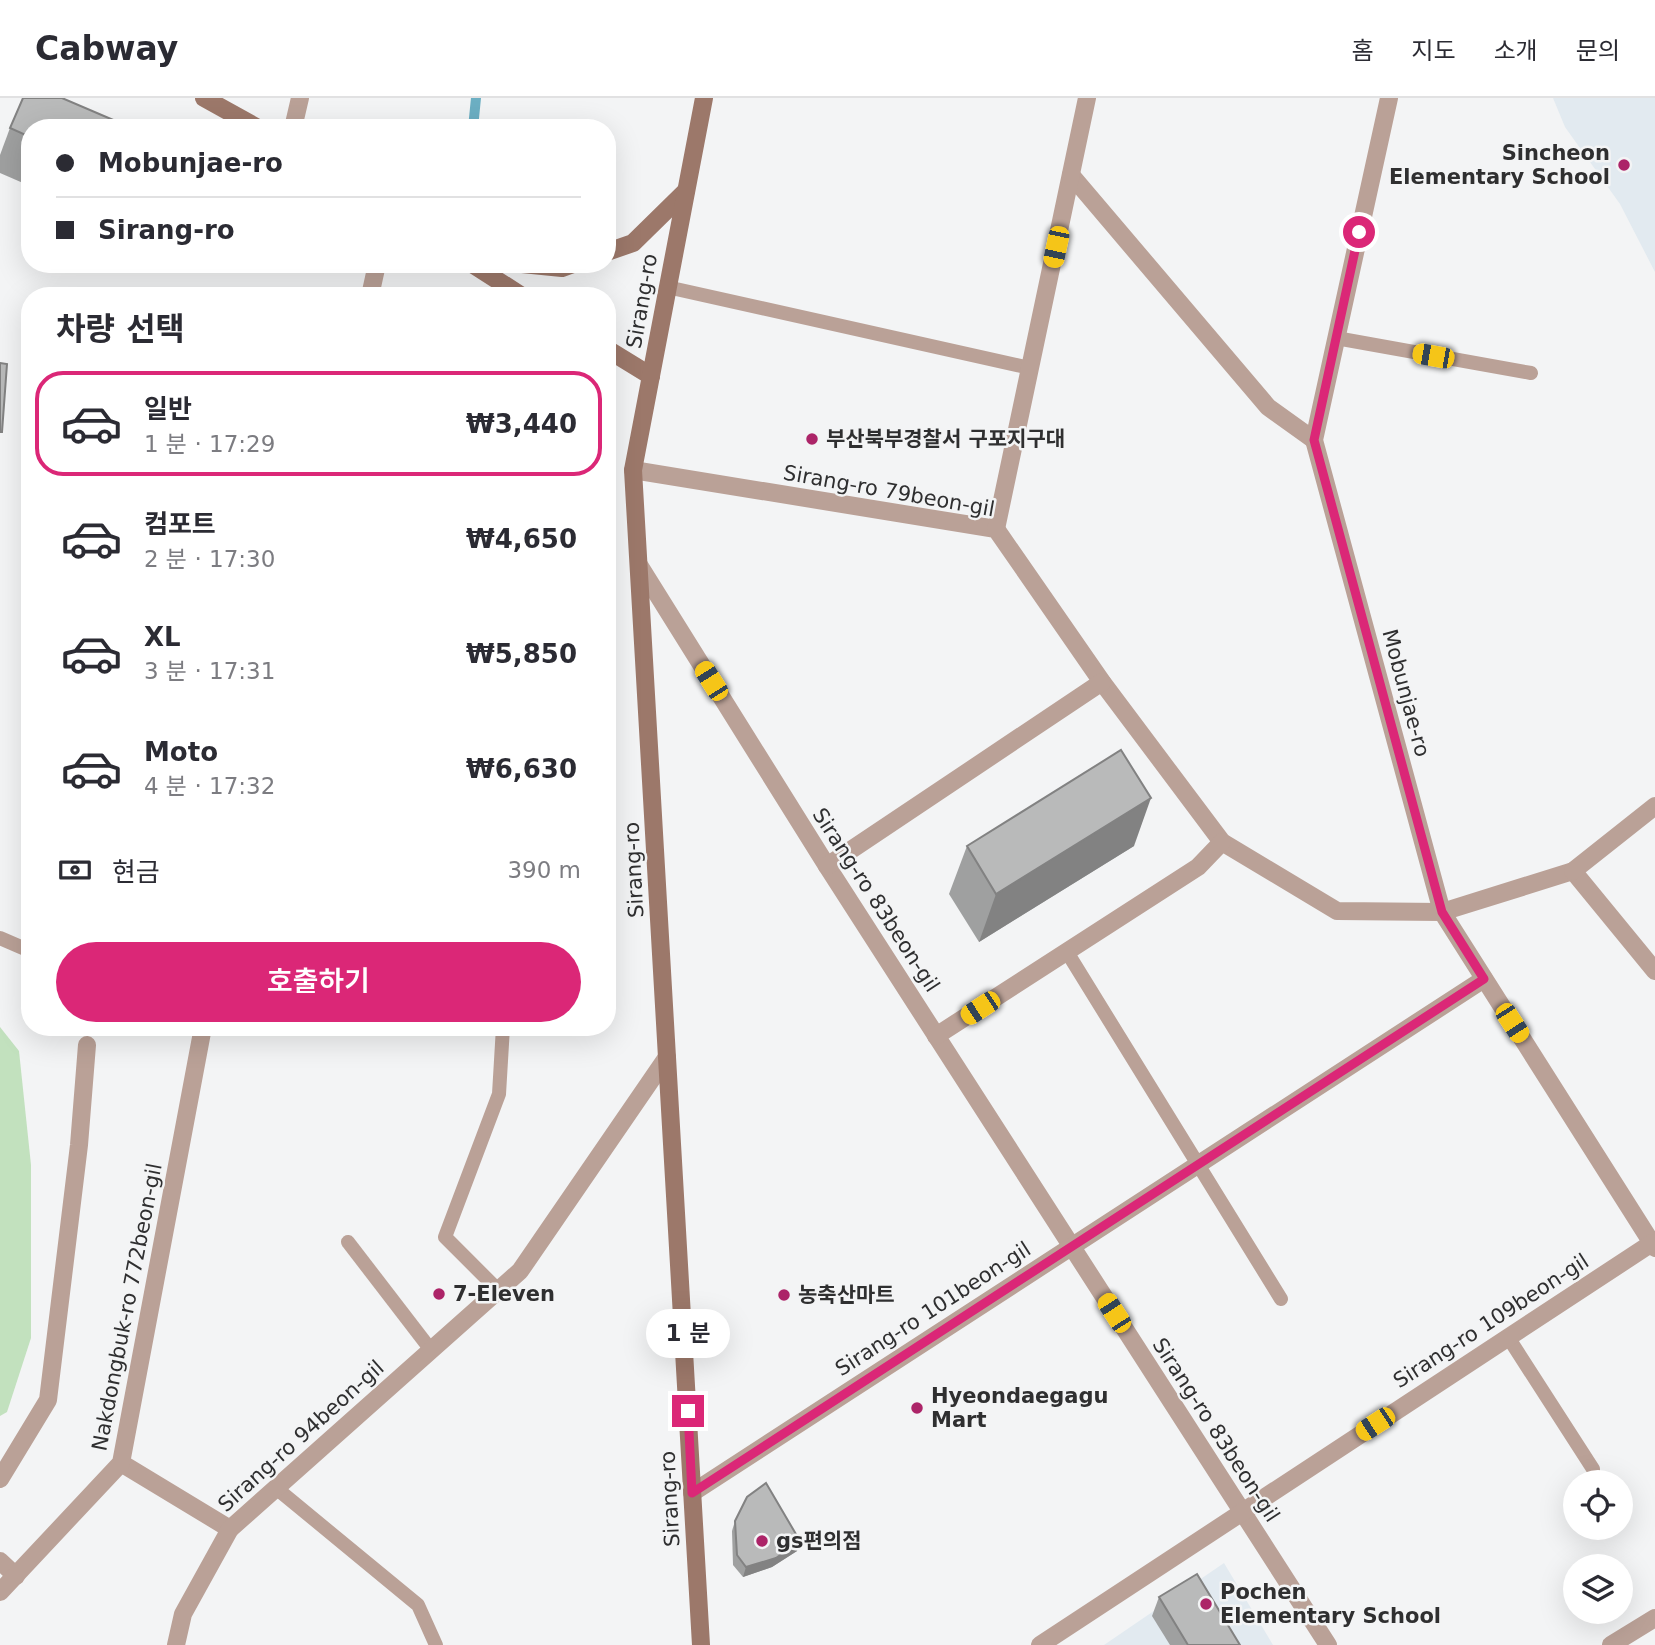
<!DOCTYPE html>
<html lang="ko">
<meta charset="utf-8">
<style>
:root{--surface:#fff;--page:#f2f2f3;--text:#2b2b33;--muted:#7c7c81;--line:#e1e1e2;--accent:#db2777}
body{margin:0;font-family:"DejaVu Sans","Noto Sans KR",sans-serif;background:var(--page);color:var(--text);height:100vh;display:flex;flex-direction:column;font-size:26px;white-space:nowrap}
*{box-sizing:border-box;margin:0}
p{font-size:23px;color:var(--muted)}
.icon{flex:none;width:38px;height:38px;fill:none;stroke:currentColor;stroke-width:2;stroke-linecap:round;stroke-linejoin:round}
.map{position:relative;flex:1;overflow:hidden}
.panel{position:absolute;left:21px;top:189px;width:595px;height:749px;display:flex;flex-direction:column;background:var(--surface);border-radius:28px;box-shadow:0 7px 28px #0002}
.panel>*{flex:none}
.banner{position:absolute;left:21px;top:21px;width:595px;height:154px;border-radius:28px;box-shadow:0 7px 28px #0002;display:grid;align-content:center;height:154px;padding:0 35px;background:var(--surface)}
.buttons{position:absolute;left:1563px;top:1372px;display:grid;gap:14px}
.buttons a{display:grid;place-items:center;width:70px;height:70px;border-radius:50%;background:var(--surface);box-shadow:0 7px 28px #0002;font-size:35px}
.end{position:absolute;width:32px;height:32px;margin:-16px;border:9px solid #db2777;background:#fff;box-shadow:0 0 0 4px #fff}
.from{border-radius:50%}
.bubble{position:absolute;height:49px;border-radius:24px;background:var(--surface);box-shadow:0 7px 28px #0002;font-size:23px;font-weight:600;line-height:49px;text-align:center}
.car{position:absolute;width:21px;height:42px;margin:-21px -10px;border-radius:9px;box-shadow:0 0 5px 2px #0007;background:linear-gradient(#f5c518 24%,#345 0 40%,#f5c518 0 76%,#345 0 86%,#f5c518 0)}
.banner b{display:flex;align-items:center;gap:24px;height:66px;font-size:26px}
.banner b+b{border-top:2px solid var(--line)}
.banner i{width:18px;height:18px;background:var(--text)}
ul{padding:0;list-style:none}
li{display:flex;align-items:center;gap:21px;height:105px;margin:0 14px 10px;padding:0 21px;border:4px solid transparent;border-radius:28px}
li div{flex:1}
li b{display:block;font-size:26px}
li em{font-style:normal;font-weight:600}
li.active{border-color:var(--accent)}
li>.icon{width:63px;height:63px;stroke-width:1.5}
h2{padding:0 35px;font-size:32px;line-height:84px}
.pay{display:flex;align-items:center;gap:18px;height:77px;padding:0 35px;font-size:26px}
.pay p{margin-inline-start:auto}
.cta{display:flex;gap:14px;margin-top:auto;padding:14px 35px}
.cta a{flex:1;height:80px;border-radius:42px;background:var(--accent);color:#fff;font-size:28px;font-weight:600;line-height:80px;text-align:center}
header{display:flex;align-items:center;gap:42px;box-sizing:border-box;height:98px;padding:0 35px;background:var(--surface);border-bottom:2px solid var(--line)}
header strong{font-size:33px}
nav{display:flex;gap:38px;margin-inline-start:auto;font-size:24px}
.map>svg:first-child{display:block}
.built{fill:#e2eaf0}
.green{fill:#c2e1be}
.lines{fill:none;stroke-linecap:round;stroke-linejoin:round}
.stream{stroke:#6cafc3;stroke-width:10}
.lane{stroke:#baa197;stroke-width:14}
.street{stroke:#baa197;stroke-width:18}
.secondary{stroke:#9c786a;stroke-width:18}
.wall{fill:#9fa0a0}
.shaded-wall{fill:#828282}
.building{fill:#b9baba;stroke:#828282;stroke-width:2}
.route{stroke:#db2777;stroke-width:9}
.poi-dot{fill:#ac2468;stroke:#f3f4f5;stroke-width:2.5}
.labels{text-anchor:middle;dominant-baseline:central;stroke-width:5;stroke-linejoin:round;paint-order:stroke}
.poi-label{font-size:21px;font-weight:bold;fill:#2f2f30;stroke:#f3f4f5;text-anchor:start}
.street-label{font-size:21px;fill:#2f2f30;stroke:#f3f4f5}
</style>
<header>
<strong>Cabway</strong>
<nav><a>홈</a><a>지도</a><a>소개</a><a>문의</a></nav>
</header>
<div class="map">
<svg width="1655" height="1547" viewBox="0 0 1655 1547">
<rect width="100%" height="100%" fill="#f3f4f5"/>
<g class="built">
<path d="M1553 0H1655V174L1620 106 1565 29Z"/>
<path d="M1224 1465 1273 1547H1104Z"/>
</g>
<path class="green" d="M0 929 19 953 31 1067V1240L7 1314 0 1318Z"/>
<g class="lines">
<path class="stream" d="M473 30 476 0"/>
<g class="lane">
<path d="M667 189 1030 270"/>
<path d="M1336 240 1531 275"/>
<path d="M0 840 30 853"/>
<path d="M1067 854 1281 1201"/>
<path d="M348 1144 431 1252"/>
<path d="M498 1192 445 1139 499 996 503 929"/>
<path d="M1508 1239 1593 1371"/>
<path d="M276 1390 418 1507 436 1547"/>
</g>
<g class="street">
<path d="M1389 0 1314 342 1442 814 1655 1150"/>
<path d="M293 30 300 0"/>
<path d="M1071 77 1268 309 1314 342"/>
<path d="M370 198 377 166"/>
<path d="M633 372 996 431 1102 584 1222 744 1337 813 1442 814 1573 773 1655 873"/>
<path d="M996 431 1087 0"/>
<path d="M639 467 827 768 1328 1547"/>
<path d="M827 768 1102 584"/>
<path d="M1573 773 1655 708"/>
<path d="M936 938 1198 769 1222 744"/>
<path d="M121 1365 230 1431"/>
<path d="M0 1381 48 1302 79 1047 87 947"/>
<path d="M692 1395 1484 881"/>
<path d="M0 1463 16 1478"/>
<path d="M0 1494 121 1365 203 929"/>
<path d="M176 1547 183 1516 230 1431 520 1173 667 959"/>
<path d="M1040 1547 1652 1145"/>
<path d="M1611 1547 1655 1520"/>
</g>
<g class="secondary">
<path d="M204 0 258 30"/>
<path d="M607 154 633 145 686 93"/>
<path d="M472 166 522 198"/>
<path d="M522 166 562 170 573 166"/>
<path d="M607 251 651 278"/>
<path d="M701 1547 633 372 704 0"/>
</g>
</g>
<g class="wall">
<path d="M10 30H30V88L0 75V57Z"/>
<path d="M213 166H228L226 172Z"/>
<path d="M967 748H1134L979 844 949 796Z"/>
<path d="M735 1423 797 1453 772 1469 743 1479 733 1467 732 1433Z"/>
<path d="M1159 1499 1240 1547H1170L1152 1518Z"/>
</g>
<g class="shaded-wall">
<path d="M1151 700 1134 748 979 844 996 796Z"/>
<path d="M800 1443 797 1453 772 1469 743 1479 746 1469Z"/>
</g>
<g class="building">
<path d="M23 0H62L132 30H30V39L10 30Z"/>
<path d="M0 265 7 266 2 334H0Z"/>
<path d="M1121 652 1151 700 996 796 967 748Z"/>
<path d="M766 1385 800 1443 776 1460 746 1469 737 1457 735 1423 747 1399Z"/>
<path d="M1197 1476 1240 1547H1188L1159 1499Z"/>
</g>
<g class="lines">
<path class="route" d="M688 1313 692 1395 1484 881 1442 814 1314 342 1359 134"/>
</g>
<g class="poi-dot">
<circle cx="1624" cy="67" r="7"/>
<circle cx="812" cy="341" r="7"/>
<circle cx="439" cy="1196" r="7"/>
<circle cx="784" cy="1197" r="7"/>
<circle cx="917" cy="1310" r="7"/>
<circle cx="762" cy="1443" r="7"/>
<circle cx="1206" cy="1506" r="7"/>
</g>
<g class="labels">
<g class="poi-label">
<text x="1610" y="55" text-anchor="end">Sincheon<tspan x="1610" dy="24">Elementary School</tspan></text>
<text x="826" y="341">부산북부경찰서 구포지구대</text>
<text x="453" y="1196">7-Eleven</text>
<text x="798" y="1197">농축산마트</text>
<text x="931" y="1298">Hyeondaegagu<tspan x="931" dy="24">Mart</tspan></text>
<text x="776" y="1443">gs편의점</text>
<text x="1220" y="1494">Pochen<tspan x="1220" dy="24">Elementary School</tspan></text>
</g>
<g class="street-label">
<text transform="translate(642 203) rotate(-80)">Sirang-ro</text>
<text transform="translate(889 393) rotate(10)">Sirang-ro 79beon-gil</text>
<text transform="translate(1406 595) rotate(75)">Mobunjae-ro</text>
<text transform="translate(634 772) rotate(-93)">Sirang-ro</text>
<text transform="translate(876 802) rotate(57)">Sirang-ro 83beon-gil</text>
<text transform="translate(127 1209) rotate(-79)">Nakdongbuk-ro 772beon-gil</text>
<text transform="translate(933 1211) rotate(-33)">Sirang-ro 101beon-gil</text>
<text transform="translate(1491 1223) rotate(-33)">Sirang-ro 109beon-gil</text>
<text transform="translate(1216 1332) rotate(57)">Sirang-ro 83beon-gil</text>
<text transform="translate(301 1338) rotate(-42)">Sirang-ro 94beon-gil</text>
<text transform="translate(670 1401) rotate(-93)">Sirang-ro</text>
</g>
</g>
</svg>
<div class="buttons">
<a><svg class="icon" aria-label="locate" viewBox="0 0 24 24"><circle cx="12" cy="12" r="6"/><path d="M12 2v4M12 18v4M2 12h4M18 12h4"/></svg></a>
<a><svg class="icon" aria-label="layers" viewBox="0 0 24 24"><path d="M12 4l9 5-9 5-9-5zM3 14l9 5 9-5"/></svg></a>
</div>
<i class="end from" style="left:1359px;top:134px"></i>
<i class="end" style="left:688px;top:1313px"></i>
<div class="bubble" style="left:646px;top:1211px;width:84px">1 분</div>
<i class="car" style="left:1056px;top:149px;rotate:192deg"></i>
<i class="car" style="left:1433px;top:258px;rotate:280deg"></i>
<i class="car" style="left:711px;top:583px;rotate:328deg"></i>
<i class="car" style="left:980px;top:910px;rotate:237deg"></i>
<i class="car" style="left:1512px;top:925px;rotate:147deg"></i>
<i class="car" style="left:1114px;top:1215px;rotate:327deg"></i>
<i class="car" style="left:1375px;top:1326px;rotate:237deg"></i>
<div class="banner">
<b><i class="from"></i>Mobunjae-ro</b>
<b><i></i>Sirang-ro</b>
</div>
<section class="panel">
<h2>차량 선택</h2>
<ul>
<li class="active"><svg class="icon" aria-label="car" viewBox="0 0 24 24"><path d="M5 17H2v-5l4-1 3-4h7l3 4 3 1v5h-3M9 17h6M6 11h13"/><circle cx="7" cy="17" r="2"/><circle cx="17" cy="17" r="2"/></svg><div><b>일반</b><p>1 분 · 17:29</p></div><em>₩3,440</em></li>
<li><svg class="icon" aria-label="car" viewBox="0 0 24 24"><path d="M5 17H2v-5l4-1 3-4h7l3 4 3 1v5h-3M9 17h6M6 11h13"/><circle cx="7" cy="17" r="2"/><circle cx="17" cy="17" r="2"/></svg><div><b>컴포트</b><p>2 분 · 17:30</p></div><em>₩4,650</em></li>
<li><svg class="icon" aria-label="car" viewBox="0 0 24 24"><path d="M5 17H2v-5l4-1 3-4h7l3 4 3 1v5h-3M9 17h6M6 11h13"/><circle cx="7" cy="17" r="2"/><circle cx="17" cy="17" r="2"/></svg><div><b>XL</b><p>3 분 · 17:31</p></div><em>₩5,850</em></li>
<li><svg class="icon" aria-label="car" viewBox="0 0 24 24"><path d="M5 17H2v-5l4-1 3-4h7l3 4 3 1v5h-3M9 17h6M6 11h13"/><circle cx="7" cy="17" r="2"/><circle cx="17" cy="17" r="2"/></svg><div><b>Moto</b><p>4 분 · 17:32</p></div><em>₩6,630</em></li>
</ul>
<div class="pay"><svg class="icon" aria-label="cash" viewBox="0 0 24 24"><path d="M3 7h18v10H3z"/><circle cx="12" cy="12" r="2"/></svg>현금<p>390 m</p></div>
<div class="cta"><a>호출하기</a></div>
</section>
</div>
